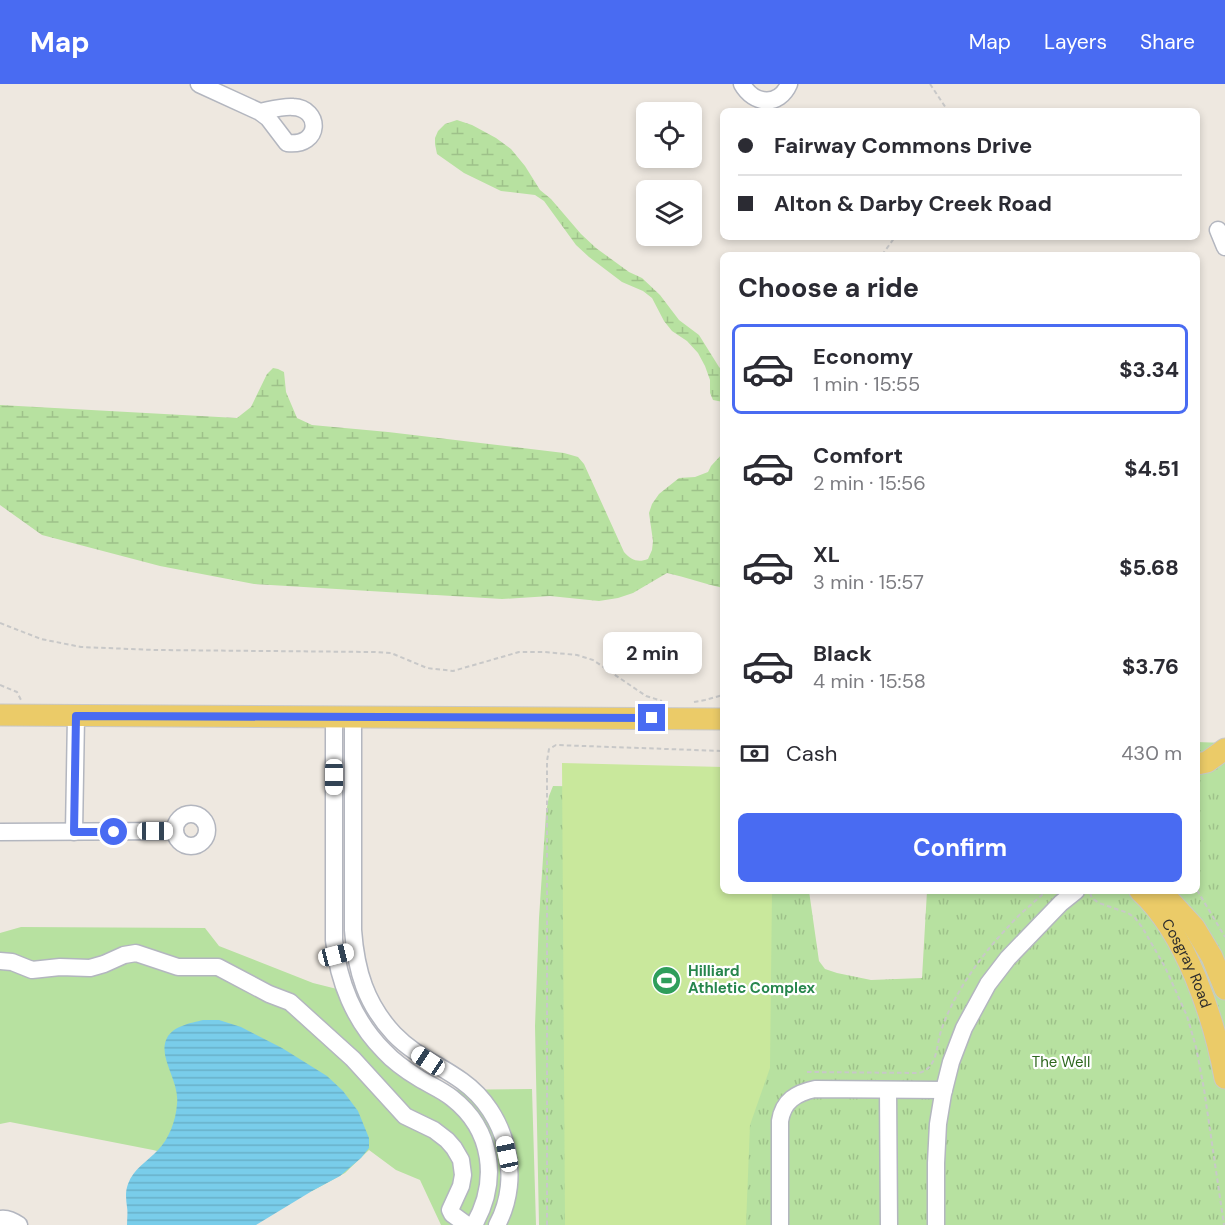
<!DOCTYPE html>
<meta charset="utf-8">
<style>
:root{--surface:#fff;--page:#f2f2f3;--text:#2b2b33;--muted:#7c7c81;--line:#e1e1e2;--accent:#496bf2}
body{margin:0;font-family:"DM Sans",sans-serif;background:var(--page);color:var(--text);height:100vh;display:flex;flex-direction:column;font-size:22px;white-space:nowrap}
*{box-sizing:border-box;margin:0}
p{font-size:20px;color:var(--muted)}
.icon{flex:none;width:33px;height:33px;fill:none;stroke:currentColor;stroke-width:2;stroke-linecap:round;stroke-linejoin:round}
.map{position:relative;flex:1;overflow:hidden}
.panel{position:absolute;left:720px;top:168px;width:480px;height:642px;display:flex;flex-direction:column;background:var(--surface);border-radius:9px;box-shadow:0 3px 9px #0003}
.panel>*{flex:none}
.hud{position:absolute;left:720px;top:24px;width:480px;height:132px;border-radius:9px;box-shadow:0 3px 9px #0003;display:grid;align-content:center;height:132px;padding:0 18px;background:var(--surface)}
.fabs{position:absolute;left:636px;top:18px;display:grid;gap:12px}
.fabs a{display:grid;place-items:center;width:66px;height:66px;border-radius:9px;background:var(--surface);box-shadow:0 3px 9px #0003;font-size:30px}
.end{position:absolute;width:27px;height:27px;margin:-14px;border:8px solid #496bf2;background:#fff;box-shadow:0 0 0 3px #fff}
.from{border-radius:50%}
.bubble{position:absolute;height:42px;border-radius:9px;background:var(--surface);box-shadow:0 3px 9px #0003;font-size:20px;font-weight:700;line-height:42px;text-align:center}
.car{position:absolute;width:18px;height:36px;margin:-18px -9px;border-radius:8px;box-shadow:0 0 4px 2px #0007;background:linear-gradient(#fff 24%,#345 0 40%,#fff 0 76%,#345 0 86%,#fff 0)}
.hud b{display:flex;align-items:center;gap:21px;height:57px;font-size:22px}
.hud b+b{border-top:2px solid var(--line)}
.hud i{width:15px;height:15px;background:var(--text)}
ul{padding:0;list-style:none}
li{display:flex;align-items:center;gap:18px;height:90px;margin:0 12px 9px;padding:0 6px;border:3px solid transparent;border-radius:9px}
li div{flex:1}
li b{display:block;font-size:22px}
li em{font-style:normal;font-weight:700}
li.active{border-color:var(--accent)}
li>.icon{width:54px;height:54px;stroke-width:1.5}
h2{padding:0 18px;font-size:27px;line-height:72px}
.pay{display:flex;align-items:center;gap:15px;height:66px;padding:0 18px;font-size:22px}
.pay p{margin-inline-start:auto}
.cta{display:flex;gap:12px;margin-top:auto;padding:12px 18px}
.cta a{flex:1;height:69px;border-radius:9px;background:var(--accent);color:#fff;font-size:24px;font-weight:700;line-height:69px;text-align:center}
header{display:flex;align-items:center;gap:36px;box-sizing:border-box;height:84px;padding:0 30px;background:var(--accent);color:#fff}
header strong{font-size:28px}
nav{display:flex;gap:33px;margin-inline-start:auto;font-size:21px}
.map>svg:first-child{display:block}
.grass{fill:#b7e1a0}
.wetland{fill:url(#wetland-marsh)}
.park{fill:url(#park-tufts)}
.pitch{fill:#c9e89c}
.water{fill:url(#water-rules)}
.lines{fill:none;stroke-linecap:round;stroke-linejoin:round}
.minor-casing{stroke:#b3b6bf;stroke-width:19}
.major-casing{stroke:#c8c8c8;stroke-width:23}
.path{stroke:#c8c8c8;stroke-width:2;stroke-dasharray:4.5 3;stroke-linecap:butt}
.minor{stroke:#fff;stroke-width:16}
.major{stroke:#ebcb68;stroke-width:21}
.route{stroke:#496bf2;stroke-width:8}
.labels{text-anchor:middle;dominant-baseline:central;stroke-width:4.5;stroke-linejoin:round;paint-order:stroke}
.street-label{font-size:15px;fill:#2d2d2d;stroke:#fff}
.leisure-label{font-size:15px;font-weight:bold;fill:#27864d;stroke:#fff;text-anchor:start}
.park-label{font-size:15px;fill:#2f681f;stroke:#fff}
</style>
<header>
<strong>Map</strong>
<nav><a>Map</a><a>Layers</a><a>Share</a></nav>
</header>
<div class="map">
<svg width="1225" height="1141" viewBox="0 0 1225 1141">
<defs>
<pattern id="wetland-marsh" width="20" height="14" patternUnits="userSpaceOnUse" patternTransform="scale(1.5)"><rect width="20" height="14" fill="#b7e1a0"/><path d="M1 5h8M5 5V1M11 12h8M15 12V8" fill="none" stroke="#9ec18a"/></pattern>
<pattern id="park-tufts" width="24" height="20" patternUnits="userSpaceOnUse" patternTransform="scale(1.5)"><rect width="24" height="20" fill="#b7e1a0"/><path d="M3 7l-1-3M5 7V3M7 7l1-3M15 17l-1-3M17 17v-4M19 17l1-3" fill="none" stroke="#9ec18a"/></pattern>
<pattern id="water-rules" width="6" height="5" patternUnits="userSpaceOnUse" patternTransform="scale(1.5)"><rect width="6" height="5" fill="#79cdea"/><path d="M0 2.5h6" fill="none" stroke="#69b0c9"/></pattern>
</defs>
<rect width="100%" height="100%" fill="#eee8e0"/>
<path class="grass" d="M21 843 205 844 219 862 313 899 345 907 363 942 440 1006 532 1005 536 1141H441L420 1096 396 1086 369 1066 345 1089 312 1107 153 1066 10 1038 0 1040V849Z"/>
<g class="wetland">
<path d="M457 36 472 41 496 54 511 65 525 82 540 106 551 115 581 150 596 164 629 188 642 194 660 211 679 236 699 251 719 283 723 287V318L713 316 710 309V296L705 282 698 269 687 257 672 247 664 237 652 214 643 207 622 198 589 173 576 161 544 117 535 111 501 107 464 89 437 70 435 60V54L438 47 445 40Z"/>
<path d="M273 284 278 285 284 288 286 308 297 334 312 341 388 348 564 369 578 373 584 380 624 468C631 476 638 479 648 475L652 466 653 457 649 429 652 420 659 410 679 394 695 393 708 388 711 382 723 369V504C704 500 686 493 667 489L633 509 618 514 599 517 550 512 502 515 254 500 160 482 42 451 0 421V321L237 334 251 323 267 290Z"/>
</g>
<path class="park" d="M1197 658 1225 659V1141H539L535 942 539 834 546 729 549 712 553 702 684 704 723 807H809L819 877 825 885 837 889 871 896 922 894 927 807H1197Z"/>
<path class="pitch" d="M562 679 723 683V807H772L770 984 750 1041 746 1141H565Z"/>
<path class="water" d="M203 936H219L241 943 282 964 327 992 343 1007 358 1027 369 1054V1064L361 1074 340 1092 312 1107 256 1141H127C127 1135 128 1129 127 1123 126 1115 125 1108 128 1100 133 1085 148 1077 158 1066 169 1055 176 1036 177 1020 180 997 157 973 167 954 173 942 191 939 203 936Z"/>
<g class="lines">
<defs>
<g id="minor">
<path d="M199 0 260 28 268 34 287 59C322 63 321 24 293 23 283 22 270 26 260 28"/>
<path d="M742 0C754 21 779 23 789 0"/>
<path d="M1218 146 1225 163"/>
<path d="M334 632V856C338 897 354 937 384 967 394 978 407 987 420 995 430 1001 442 1006 452 1014 493 1046 499 1097 474 1141"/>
<path d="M353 632V846C356 887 366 920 394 950 414 971 440 981 462 997 507 1029 523 1093 497 1141"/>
<circle cx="191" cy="746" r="16"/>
<path d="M0 748 175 747"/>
<path d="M74 748 76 632"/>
<path d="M0 877 12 878 32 886 60 883 90 884 104 880 124 871 136 869 178 883H218L269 910 290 918 353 975 405 1032 434 1046 447 1056 454 1064 461 1076 463 1091 461 1102 450 1126 452 1130 467 1141"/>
<path d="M888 1006 889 1141"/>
<path d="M0 1135C8 1134 13 1137 19 1141"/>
<path d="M780 1141V1037C783 1017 796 1009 815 1005L944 1006"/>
<path d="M936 1141V1079L938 1040 943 1010 951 978 964 944 988 900 1008 874 1061 819 1076 807"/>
</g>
<g id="major">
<path d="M0 631 723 635"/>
<path d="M1197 680 1207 678 1225 665"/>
<path id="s1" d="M1140 807C1186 849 1214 934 1225 994"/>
<path d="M1161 807 1194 843 1212 873 1225 905"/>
</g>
</defs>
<use href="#minor" class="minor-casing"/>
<use href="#major" class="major-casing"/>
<g class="path">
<path d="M930 0 948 27"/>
<path d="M882 171 895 153"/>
<path d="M0 539 41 555 81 563 155 566 374 568 391 569 427 584 453 587 519 568H545L577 571 593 576 646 612 662 617"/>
<path d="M0 601 17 608 21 616"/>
<path d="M694 618 705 616 723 611"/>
<path d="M1197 806 1225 853"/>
<path d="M1090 809 1092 814 1099 819 1128 829 1135 834 1142 843 1165 883 1187 932 1196 963 1204 1005 1224 1141"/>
<path d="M807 988 919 989C938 984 936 962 941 947 953 910 982 870 1009 842 1020 829 1034 819 1046 807"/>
<path d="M547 1141V677L549 665 556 661 723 667"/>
</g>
<use href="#minor" class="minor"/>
<use href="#major" class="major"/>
</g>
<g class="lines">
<path class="route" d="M114 748H74L76 632 652 634"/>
</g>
<defs>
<symbol id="stadium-disc" viewBox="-11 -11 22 22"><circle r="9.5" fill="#2e9e5b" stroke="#fff"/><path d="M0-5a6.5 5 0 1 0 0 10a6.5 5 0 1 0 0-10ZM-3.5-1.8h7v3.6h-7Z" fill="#fff"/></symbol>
</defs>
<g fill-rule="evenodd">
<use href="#stadium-disc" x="650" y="880" width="33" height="33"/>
</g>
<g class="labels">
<g class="street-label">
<text stroke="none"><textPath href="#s1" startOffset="87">Cosgray Road</textPath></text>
</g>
<g class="leisure-label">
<text x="688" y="887">Hilliard<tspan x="688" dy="17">Athletic Complex</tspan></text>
</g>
<g class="park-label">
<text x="1061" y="978">The Well</text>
</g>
</g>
</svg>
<div class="fabs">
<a><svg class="icon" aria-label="locate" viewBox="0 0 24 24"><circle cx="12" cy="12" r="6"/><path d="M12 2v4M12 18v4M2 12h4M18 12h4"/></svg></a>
<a><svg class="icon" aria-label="layers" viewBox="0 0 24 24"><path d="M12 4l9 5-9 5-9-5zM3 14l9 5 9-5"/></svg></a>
</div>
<i class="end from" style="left:114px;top:748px"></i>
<i class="end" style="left:652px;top:634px"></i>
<div class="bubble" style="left:603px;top:548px;width:99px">2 min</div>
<i class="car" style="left:334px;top:693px;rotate:180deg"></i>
<i class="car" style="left:155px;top:747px;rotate:90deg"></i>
<i class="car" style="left:336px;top:871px;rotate:76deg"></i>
<i class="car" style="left:428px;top:977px;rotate:304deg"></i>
<i class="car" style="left:507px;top:1070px;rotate:348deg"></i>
<div class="hud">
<b><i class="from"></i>Fairway Commons Drive</b>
<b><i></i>Alton &amp; Darby Creek Road</b>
</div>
<section class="panel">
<h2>Choose a ride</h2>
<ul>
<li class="active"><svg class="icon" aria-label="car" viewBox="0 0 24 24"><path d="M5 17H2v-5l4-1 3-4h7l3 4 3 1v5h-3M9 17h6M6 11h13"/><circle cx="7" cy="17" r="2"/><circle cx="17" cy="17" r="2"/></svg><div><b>Economy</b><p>1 min · 15:55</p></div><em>$3.34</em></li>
<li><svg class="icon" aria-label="car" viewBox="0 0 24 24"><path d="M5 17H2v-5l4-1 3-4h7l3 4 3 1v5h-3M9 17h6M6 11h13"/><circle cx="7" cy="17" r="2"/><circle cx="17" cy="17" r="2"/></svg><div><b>Comfort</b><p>2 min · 15:56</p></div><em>$4.51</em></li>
<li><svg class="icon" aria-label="car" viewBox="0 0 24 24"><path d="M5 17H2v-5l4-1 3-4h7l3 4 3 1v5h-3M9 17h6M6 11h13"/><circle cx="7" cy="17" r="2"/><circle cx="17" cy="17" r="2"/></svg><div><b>XL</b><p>3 min · 15:57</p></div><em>$5.68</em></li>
<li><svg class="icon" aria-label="car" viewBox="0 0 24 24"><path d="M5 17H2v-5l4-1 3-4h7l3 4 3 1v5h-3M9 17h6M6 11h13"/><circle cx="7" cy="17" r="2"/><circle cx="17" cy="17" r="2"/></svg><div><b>Black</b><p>4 min · 15:58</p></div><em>$3.76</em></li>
</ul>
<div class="pay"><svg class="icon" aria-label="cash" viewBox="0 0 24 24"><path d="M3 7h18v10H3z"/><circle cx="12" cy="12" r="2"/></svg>Cash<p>430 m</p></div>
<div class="cta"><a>Confirm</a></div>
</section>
</div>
